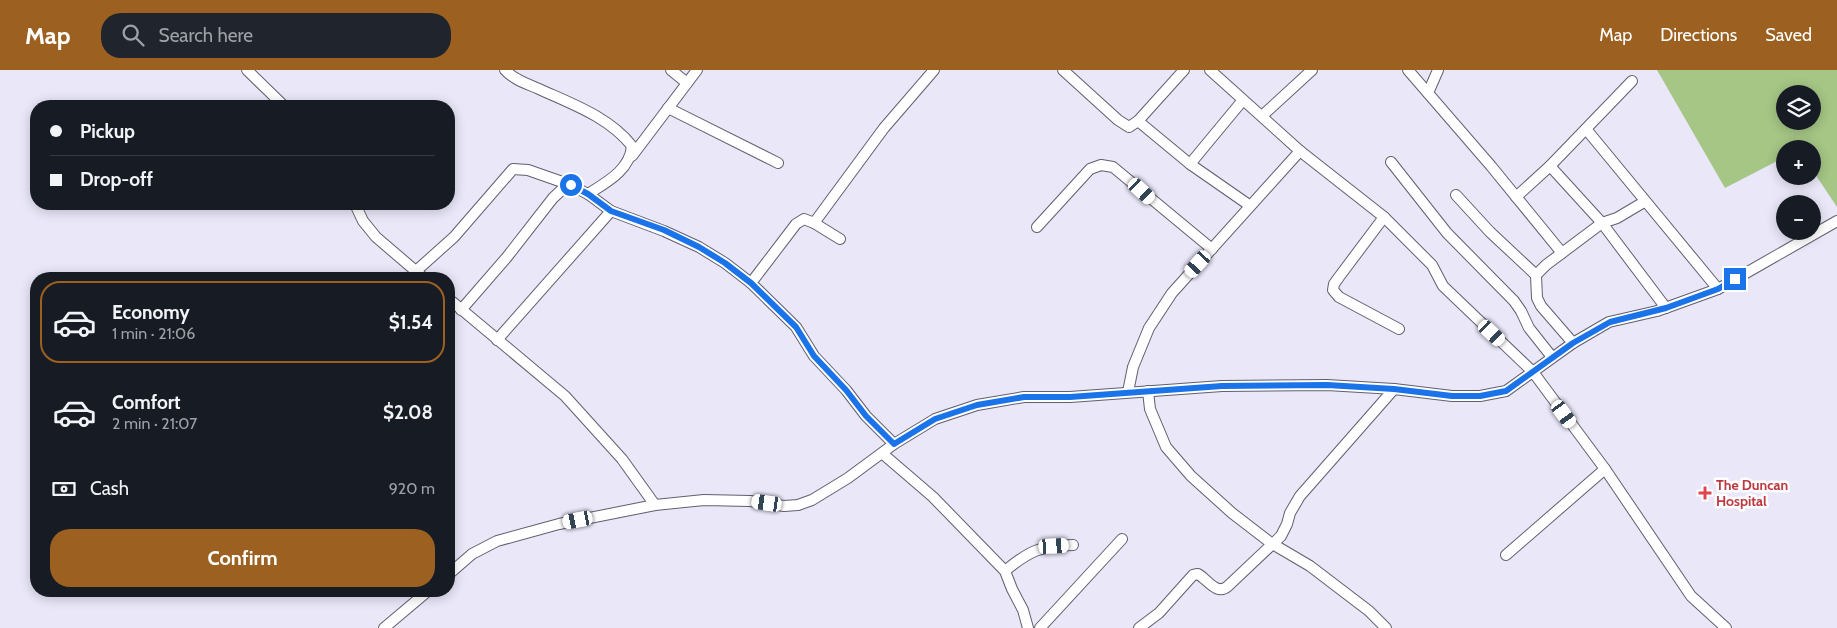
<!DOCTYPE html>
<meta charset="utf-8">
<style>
:root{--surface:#171b24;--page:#20242c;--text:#f1f3f6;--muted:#9ea1a6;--line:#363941;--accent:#9c6121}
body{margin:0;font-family:Cabin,sans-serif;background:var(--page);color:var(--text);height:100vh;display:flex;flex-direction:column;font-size:19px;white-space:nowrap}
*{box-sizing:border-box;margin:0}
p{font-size:16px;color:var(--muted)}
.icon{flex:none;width:28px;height:28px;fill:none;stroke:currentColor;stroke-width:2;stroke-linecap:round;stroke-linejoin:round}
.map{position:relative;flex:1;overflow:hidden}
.sheet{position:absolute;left:30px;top:202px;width:425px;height:325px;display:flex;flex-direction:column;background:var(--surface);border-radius:20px;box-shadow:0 2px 12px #0003}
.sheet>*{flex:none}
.guide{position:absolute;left:30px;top:30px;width:425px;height:110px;border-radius:20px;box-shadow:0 2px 12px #0003;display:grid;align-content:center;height:110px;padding:0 20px;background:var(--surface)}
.fabs{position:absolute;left:1776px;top:15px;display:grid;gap:10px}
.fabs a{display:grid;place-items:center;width:45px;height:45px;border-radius:50%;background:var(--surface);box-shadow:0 2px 12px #0003;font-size:25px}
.end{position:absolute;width:22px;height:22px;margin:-11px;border:6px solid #1a73e8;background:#fff;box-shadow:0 0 0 2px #fff}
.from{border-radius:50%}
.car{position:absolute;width:15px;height:30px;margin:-15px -8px;border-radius:6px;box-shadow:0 0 4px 1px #0007;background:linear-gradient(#fff 24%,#345 0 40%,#fff 0 76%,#345 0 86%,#fff 0)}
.guide b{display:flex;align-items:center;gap:18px;height:48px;font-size:19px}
.guide b+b{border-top:1px solid var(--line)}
.guide i{width:12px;height:12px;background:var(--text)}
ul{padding:9px 0 0;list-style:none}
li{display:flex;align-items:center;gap:15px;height:82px;margin:0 10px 8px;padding:0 10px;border:2px solid transparent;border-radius:20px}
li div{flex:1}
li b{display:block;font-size:19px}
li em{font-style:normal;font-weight:700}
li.on{border-color:var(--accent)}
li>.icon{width:45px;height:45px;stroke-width:1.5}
.pay{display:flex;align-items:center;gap:12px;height:55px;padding:0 20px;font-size:19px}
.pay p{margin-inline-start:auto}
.cta{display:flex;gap:10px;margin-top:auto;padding:10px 20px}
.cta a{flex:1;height:58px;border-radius:20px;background:var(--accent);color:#fff;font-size:20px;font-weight:700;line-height:58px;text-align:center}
header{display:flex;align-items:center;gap:30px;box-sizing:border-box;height:70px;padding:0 25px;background:var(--accent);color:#fff}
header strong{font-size:24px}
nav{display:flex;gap:28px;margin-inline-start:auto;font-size:18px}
.search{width:350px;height:45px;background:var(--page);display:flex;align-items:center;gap:12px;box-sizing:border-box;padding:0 18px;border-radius:20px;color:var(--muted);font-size:19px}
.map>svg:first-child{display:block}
.green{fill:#a5c685;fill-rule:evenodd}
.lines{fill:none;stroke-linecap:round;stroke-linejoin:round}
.minor-casing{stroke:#615f6e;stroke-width:12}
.minor{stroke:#fff;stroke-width:10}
.route{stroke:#1a73e8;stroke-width:6}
.health-dot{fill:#e0444e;stroke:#fff;stroke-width:2}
.labels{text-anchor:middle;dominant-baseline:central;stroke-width:5;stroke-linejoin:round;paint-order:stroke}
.health-label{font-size:14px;font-weight:bold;fill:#be3a42;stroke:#fff;text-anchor:start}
</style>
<header>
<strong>Map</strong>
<div class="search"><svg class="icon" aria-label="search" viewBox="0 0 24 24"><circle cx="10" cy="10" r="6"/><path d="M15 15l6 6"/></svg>Search here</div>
<nav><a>Map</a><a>Directions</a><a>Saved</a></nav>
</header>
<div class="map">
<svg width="1837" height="558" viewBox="0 0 1837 558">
<rect width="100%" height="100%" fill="#e9e7f8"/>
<path class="green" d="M1657 0H1837V137L1813 101 1812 79H1785V87L1725 118ZM1785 24H1812V51H1785Z"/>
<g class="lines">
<defs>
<g id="minor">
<path d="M247 0 284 36"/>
<path d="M505 0C514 10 528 14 539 19 572 34 609 47 632 76 630 100 607 112 588 124"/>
<path d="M671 0 687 13"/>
<path d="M1063 0 1118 50 1129 57 1138 51 1184 0"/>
<path d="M1210 0 1300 81 1384 147 1432 195 1443 216 1533 302 1605 399 1691 526 1726 558"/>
<path d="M1408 0 1491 96 1562 183"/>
<path d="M1632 11 1550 96 1602 153 1666 238"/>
<path d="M1428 23 1438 0"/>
<path d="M668 38 778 93"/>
<path d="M1262 46 1312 0"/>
<path d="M1138 51 1190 94 1249 135"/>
<path d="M1586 59 1718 219"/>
<path d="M632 86 697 0"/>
<path d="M1391 92 1447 163 1514 231 1521 241 1529 258 1552 287"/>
<path d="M1190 94 1243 30"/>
<path d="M1456 125 1490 162 1536 205 1546 195 1602 153 1617 148 1644 132"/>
<path d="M1516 127 1550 96"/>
<path d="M355 134 363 151 376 167 425 209"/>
<path d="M1384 147 1339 207 1334 214 1333 220 1339 227 1399 259"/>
<path d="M814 153 884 58 934 0"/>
<path d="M1037 157 1090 99 1101 95 1113 97 1212 179"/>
<path d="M416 201 454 167 513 99 528 100 568 114"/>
<path d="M1536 205 1537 228 1541 236 1573 273"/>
<path d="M751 213 796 154 804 149 814 153 840 169"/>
<path d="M449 229 565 326 622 389 655 435"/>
<path d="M461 240 507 187 553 128 568 114 588 124 611 141 664 161 699 177 725 193 751 213 796 257 814 286 846 320 866 346 894 374"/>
<path d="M497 270 611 141"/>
<path d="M1148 321 1150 339 1166 377 1191 406 1232 443 1271 473 1310 496 1369 541 1386 558"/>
<path d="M1128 322 1133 297 1149 258 1172 223 1300 81"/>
<path d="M883 384 933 427 1005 501 1012 519 1023 540 1028 558"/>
<path d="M1506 485 1605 399"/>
<path d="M1005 501C1030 480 1041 476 1073 475"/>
<path d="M449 504 472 484 497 471 559 454 655 435 704 430 750 431 784 436 798 435 812 430 848 408 894 374 935 349 977 335 1024 327H1070L1222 316 1327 315 1394 319 1452 326H1480L1506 321 1573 273 1609 252 1657 241 1718 219 1837 151"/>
<path d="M384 558 428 521"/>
<path d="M1040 558 1122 469"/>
<path d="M1139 558 1159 543 1193 505 1198 504C1208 510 1217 526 1228 516L1281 466 1287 454 1290 443 1300 426 1394 319"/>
</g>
</defs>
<use href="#minor" class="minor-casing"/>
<use href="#minor" class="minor"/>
</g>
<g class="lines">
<path class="route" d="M571 115 588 124 611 141 664 160 699 177 725 193 751 213 796 257 814 286 846 320 866 346 894 374 935 349 977 335 1024 327H1070L1222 316 1327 315 1394 319 1452 326H1480L1506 321 1573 273 1610 252 1666 238 1718 219 1735 209"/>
</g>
<path class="health-dot" d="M1702.5 415.5h5v5h5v5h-5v5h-5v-5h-5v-5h5z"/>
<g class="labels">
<g class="health-label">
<text x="1716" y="415">The Duncan<tspan x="1716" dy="16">Hospital</tspan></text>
</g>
</g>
</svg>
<div class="fabs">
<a><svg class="icon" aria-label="layers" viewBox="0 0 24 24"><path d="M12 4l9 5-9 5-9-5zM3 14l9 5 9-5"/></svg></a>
<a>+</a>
<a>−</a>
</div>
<i class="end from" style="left:571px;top:115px"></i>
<i class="end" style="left:1735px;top:209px"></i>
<i class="car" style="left:1142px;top:121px;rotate:133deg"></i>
<i class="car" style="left:1198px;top:194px;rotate:222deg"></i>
<i class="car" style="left:1492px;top:263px;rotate:133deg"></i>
<i class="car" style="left:1564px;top:344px;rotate:144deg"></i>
<i class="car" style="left:767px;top:433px;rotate:278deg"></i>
<i class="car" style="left:578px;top:450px;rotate:259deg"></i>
<i class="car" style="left:1054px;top:476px;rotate:87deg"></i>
<div class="guide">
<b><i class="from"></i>Pickup</b>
<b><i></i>Drop-off</b>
</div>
<section class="sheet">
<ul>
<li class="on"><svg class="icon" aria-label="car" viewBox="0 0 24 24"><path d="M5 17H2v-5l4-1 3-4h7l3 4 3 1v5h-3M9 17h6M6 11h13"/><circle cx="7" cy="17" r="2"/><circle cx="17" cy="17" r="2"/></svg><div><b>Economy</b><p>1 min · 21:06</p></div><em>$1.54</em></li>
<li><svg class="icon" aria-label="car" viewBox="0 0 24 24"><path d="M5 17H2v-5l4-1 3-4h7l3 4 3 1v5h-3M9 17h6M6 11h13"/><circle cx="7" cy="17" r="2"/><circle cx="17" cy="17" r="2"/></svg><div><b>Comfort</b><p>2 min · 21:07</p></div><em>$2.08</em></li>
</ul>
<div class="pay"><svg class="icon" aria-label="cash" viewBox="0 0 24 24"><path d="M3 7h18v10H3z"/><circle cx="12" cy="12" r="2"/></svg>Cash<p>920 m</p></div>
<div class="cta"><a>Confirm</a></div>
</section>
</div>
